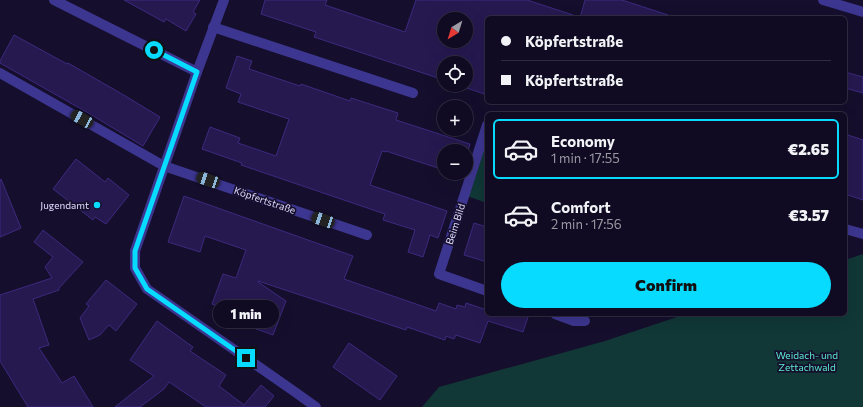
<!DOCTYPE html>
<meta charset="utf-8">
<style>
:root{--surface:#100b22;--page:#1e192f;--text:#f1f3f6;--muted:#9c9ba5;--line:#302b40;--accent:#07dbff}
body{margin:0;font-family:Commissioner,sans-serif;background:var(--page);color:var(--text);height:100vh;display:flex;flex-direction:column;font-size:15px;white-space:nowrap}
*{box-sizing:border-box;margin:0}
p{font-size:13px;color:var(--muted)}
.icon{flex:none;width:22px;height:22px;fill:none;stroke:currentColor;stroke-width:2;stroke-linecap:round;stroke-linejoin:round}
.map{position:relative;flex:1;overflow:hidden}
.sheet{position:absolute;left:485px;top:112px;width:362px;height:204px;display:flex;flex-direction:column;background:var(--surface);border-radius:6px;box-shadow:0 4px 16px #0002,0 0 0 1px var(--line)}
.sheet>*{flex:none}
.guide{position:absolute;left:485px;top:16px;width:362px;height:88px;border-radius:6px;box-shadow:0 4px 16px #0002,0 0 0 1px var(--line);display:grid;align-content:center;height:88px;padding:0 16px;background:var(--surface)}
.needle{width:26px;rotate:218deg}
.fabs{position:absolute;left:437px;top:12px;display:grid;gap:8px}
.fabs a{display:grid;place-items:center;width:36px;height:36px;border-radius:50%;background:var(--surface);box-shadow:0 4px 16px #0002,0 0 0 1px var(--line);font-size:20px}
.end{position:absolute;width:18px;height:18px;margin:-9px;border:5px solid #07dbff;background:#111;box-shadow:0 0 0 2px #111}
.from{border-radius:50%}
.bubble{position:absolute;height:28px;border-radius:14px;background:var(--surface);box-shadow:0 4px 16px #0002,0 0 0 1px var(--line);font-size:13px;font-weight:800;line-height:28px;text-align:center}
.car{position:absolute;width:12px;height:24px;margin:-12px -6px;border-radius:5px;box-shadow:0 0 3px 1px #0007;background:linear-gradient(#222 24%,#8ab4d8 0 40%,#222 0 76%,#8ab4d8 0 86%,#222 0)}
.guide b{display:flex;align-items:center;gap:14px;height:38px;font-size:15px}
.guide b+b{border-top:1px solid var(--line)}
.guide i{width:10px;height:10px;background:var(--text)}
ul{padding:7px 0 0;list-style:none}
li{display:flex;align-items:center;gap:12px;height:60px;margin:0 8px 6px;padding:0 8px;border:2px solid transparent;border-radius:6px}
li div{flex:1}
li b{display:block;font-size:15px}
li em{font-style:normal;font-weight:800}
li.active{border-color:var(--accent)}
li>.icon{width:36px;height:36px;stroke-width:1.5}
.action{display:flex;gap:8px;margin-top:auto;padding:8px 16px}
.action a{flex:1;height:46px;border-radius:24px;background:var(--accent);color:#111;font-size:16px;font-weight:800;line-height:46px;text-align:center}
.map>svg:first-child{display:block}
.green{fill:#113737}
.building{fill:#261950;stroke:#3d297e;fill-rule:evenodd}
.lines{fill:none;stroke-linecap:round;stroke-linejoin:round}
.minor{stroke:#3d3690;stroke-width:10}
.route{stroke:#07dbff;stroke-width:5}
.poi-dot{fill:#07dbff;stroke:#150f2d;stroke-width:1.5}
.labels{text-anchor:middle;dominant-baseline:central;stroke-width:3.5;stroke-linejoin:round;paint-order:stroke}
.street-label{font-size:10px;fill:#e0dbff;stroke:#150f2d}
.poi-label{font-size:10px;fill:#e0dbff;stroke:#150f2d;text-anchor:end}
.park-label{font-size:10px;fill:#5bebcd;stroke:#150f2d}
</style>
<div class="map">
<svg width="863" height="407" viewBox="0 0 863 407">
<rect width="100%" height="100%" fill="#150f2d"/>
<g class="green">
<path d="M487 125V203L464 195Z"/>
<path d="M863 254V407H422L439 387 605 341 686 314H845V260Z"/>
</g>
<g class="building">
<path d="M124 0H200L193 12 196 14 186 31 166 19 164 22Z"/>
<path d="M265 0H327L325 5 405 32 416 0H527L573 15 572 18H487V95L458 85H466V63H444V80L314 37 316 32 261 14ZM444 19H466V41H444Z"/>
<path d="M585 0H622L668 15 667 18H580Z"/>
<path d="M14 35 67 64 68 63 122 94 160 117 143 146 90 114 0 63V61Z"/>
<path d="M237 56 252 61 249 69 300 86 301 84 350 101 351 98 398 113 396 120 470 144 466 157V151H444V170L386 151V152L382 151 370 185 447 211 438 238 430 235 423 257 408 252 415 230 383 220 385 214 241 165 242 163 202 149 210 127 240 138 238 143 276 156 289 119 238 102 241 94 226 88Z"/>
<path d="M845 72 863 77V93L845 88Z"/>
<path d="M845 134 863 140V200L845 194Z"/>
<path d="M76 159 105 182 108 178 129 195 106 224 95 217 93 220 53 189Z"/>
<path d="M1 179 21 228 0 237V180Z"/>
<path d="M184 196 353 256 344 279 436 311 439 303 456 309 457 305 465 307 466 303 487 310V314H529L523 332 488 321 480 343 456 335 454 339 446 336 445 340 407 327 406 330 258 281V282L286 301 273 335 248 326 251 319 212 304 223 274 236 278 246 250 205 236 200 252 168 242Z"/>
<path d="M474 223 487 227V262L464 255Z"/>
<path d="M43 230 83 262 59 288V290L33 299 49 345 39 348 62 383 74 376 93 407H28L0 361V295L52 278 45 267 53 257 34 242Z"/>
<path d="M106 280 137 304 116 331 109 325 100 335 89 340 80 318 89 306 86 304Z"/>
<path d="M157 321 193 347 190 351 226 375 219 386 244 405 261 385 274 396 265 407H206L169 382 164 389 140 407H115L154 376 130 360Z"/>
<path d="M349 343 397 376 380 400 333 367Z"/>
</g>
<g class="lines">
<g class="minor">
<path d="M54 0 197 72"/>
<path d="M224 0 197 72 135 251V268L147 289 295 392 316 407"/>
<path d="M823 0 863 12"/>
<path d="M213 27 413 93"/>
<path d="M0 73 164 166 367 235"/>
<path d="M487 125 439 274 487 291"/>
<path d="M845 229 863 234"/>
<path d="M555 314 574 321H585"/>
</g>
</g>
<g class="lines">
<path class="route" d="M154 50 197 72 135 251V268L147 289 246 358"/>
</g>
<circle class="poi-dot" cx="97" cy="205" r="4"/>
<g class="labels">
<g class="street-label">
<text transform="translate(265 200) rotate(19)">Köpfertstraße</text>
<text transform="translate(455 224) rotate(-72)">Beim Bild</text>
</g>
<g class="poi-label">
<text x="89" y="205">Jugendamt</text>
</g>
<g class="park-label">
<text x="807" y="355">Weidach- und<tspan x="807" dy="12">Zettachwald</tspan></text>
</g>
</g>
</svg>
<div class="fabs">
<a><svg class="needle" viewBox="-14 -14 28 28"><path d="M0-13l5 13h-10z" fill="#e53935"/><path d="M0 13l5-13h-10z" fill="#9c9ba5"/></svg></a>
<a><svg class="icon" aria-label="locate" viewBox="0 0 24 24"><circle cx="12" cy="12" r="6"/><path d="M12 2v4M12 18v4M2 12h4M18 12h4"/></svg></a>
<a>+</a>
<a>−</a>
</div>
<i class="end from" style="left:154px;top:50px"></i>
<i class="end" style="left:246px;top:358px"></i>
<div class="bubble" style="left:213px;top:300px;width:66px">1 min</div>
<i class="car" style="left:82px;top:119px;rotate:299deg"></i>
<i class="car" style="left:208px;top:180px;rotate:289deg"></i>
<i class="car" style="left:323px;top:220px;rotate:289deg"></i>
<div class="guide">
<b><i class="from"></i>Köpfertstraße</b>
<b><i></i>Köpfertstraße</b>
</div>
<section class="sheet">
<ul>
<li class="active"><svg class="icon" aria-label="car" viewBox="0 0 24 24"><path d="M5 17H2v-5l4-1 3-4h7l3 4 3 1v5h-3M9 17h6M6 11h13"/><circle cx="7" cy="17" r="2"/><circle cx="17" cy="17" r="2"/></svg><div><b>Economy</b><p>1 min · 17:55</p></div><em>€2.65</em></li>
<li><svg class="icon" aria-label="car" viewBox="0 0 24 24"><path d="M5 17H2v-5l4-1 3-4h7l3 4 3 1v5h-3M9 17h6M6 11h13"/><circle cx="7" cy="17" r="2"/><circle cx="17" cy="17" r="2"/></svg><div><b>Comfort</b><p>2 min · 17:56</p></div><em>€3.57</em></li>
</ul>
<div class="action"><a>Confirm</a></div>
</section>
</div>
